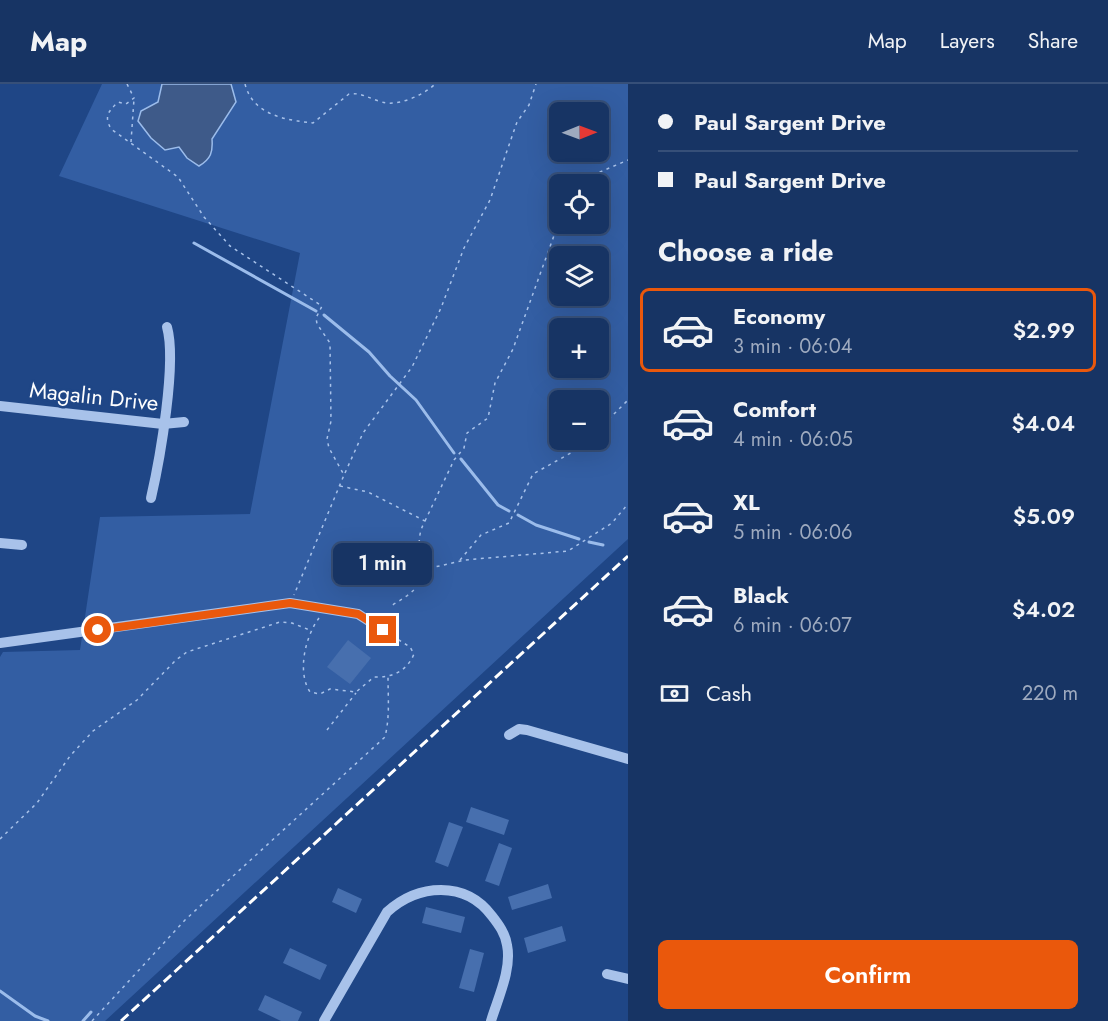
<!DOCTYPE html>
<meta charset="utf-8">
<style>
:root{--surface:#173464;--page:#243f6d;--text:#f1f3f6;--muted:#9eaabf;--line:#364f78;--accent:#ea580c}
body{margin:0;font-family:Jost,sans-serif;background:var(--page);color:var(--text);height:100vh;display:flex;flex-direction:column;font-size:22px;white-space:nowrap}
*{box-sizing:border-box;margin:0}
p{font-size:20px;color:var(--muted)}
.icon{flex:none;width:33px;height:33px;fill:none;stroke:currentColor;stroke-width:2;stroke-linecap:round;stroke-linejoin:round}
.map{position:relative;flex:1;overflow:hidden}
.side{display:flex;flex-direction:column;background:var(--surface);width:480px}
.side>*{flex:none}
.guide{display:grid;align-content:center;height:132px;padding:0 30px;background:var(--surface)}
.needle{width:39px;rotate:89deg}
.buttons{position:absolute;left:549px;top:18px;display:grid;gap:12px}
.buttons a{display:grid;place-items:center;width:60px;height:60px;border-radius:9px;background:var(--surface);box-shadow:0 6px 24px #0002,0 0 0 2px var(--line);font-size:30px}
.end{position:absolute;width:27px;height:27px;margin:-14px;border:8px solid #ea580c;background:#fff;box-shadow:0 0 0 3px #fff}
.from{border-radius:50%}
.bubble{position:absolute;height:42px;border-radius:9px;background:var(--surface);box-shadow:0 6px 24px #0002,0 0 0 2px var(--line);font-size:20px;font-weight:600;line-height:42px;text-align:center}
.guide b{display:flex;align-items:center;gap:21px;height:57px;font-size:22px}
.guide b+b{border-top:2px solid var(--line)}
.guide i{width:15px;height:15px;background:var(--text)}
ul{padding:0;list-style:none}
li{display:flex;align-items:center;gap:18px;height:84px;margin:0 12px 9px;padding:0 18px;border:3px solid transparent;border-radius:9px}
li div{flex:1}
li b{display:block;font-size:22px}
li em{font-style:normal;font-weight:600}
li.on{border-color:var(--accent)}
li>.icon{width:54px;height:54px;stroke-width:1.5}
h2{padding:0 30px;font-size:27px;line-height:72px}
.pay{display:flex;align-items:center;gap:15px;height:66px;padding:0 30px;font-size:22px}
.pay p{margin-inline-start:auto}
.action{display:flex;gap:12px;margin-top:auto;padding:12px 30px}
.action a{flex:1;height:69px;border-radius:9px;background:var(--accent);color:#fff;font-size:24px;font-weight:600;line-height:69px;text-align:center}
header{display:flex;align-items:center;gap:36px;box-sizing:border-box;height:84px;padding:0 30px;background:var(--surface);border-bottom:2px solid var(--line)}
header strong{font-size:28px}
nav{display:flex;gap:33px;margin-inline-start:auto;font-size:21px}
main{display:flex;flex:1;min-height:0}
.map>svg:first-child{display:block}
.green{fill:#335ea3;fill-rule:evenodd}
.water{fill:#3e5a89;stroke:#9bbceb;stroke-width:1.5}
.lines{fill:none;stroke-linecap:round;stroke-linejoin:round}
.stream{stroke:#9bbceb;stroke-width:3}
.building{fill:#476fae}
.path{stroke:#a8c2ea;stroke-width:1.5;stroke-dasharray:3 4.5;stroke-linecap:butt}
.minor{stroke:#a8c2ea;stroke-width:10}
.rail{stroke:#fff;stroke-width:3;stroke-dasharray:10 4.5;stroke-linecap:butt}
.route{stroke:#ea580c;stroke-width:8}
.labels{text-anchor:middle;dominant-baseline:central;stroke-width:5;stroke-linejoin:round;paint-order:stroke}
.street-label{font-size:22px;fill:#fff;stroke:#1f4686}
</style>
<header>
<strong>Map</strong>
<nav><a>Map</a><a>Layers</a><a>Share</a></nav>
</header>
<main>
<div class="map">
<svg width="628" height="937" viewBox="0 0 628 937">
<rect width="100%" height="100%" fill="#1f4686"/>
<path class="green" d="M102 0H628V455L105 937H0V573L3 568 80 566 100 433 250 430 300 169 59 92ZM560 28H598V68H560ZM560 100H598V140H560ZM560 172H598V212H560ZM560 244H598V284H560ZM560 316H598V356H560Z"/>
<path class="water" d="M162 0H231L236 18 212 55C213 68 211 75 199 82L187 74 179 63 165 66 151 54 138 37 141 27 158 18Z"/>
<g class="lines">
<g class="stream">
<path d="M194 159 316 227"/>
<path d="M324 231 369 268 390 292 416 316 454 369"/>
<path d="M461 375 498 421 509 427"/>
<path d="M518 431 536 441 579 455"/>
<path d="M589 458 603 461"/>
<path d="M0 907 35 932 48 937"/>
<path d="M83 937 91 928"/>
</g>
</g>
<g class="building">
<path d="M366 458 382 467 375 479 359 469Z"/>
<path d="M348 556 371 574 350 600 327 583Z"/>
<path d="M471 723 509 736 504 751 466 738Z"/>
<path d="M449 738 463 743 448 783 435 778Z"/>
<path d="M499 759 512 764 499 802 485 797Z"/>
<path d="M548 800 552 814 512 826 508 813Z"/>
<path d="M338 804 362 815 356 829 332 818Z"/>
<path d="M426 823 465 833 461 849 422 839Z"/>
<path d="M562 842 566 857 528 869 524 854Z"/>
<path d="M290 864 327 881 320 896 283 879Z"/>
<path d="M470 865 484 869 474 908 459 904Z"/>
<path d="M265 911 302 928 298 937H281L258 926Z"/>
</g>
<g class="lines">
<g class="path">
<path d="M127 0 134 14 126 20 118 18C108 28 104 32 111 45L178 93 204 133 230 162 322 222 316 234 317 240 330 259 331 337 327 355 329 364 344 391 294 511"/>
<path d="M245 0C253 31 285 36 313 39L349 10C361 8 370 15 382 18 397 23 424 11 435 0"/>
<path d="M131 58 134 15"/>
<path d="M572 100 628 76"/>
<path d="M598 346 628 316"/>
<path d="M345 389 363 349 412 283 441 224 464 164 490 116 517 38 529 21 536 0"/>
<path d="M340 402 368 408 425 437C411 462 428 479 420 497 415 509 400 516 391 522"/>
<path d="M425 437 454 376 464 364 467 349 488 334 495 299 513 265 560 135"/>
<path d="M460 476 481 451 509 439 533 390 578 365 589 356"/>
<path d="M422 486 465 476 568 467 612 439 628 420"/>
<path d="M319 534C305 553 297 588 310 608L320 610 330 605 356 608 374 593C392 594 407 587 414 570L410 563 391 551"/>
<path d="M327 646 356 609"/>
<path d="M0 755 37 719 70 672 93 647 137 616 176 576 187 568 280 538 292 539 312 547"/>
<path d="M92 937 185 836 385 653C390 632 388 614 388 592"/>
</g>
<g class="minor">
<path d="M0 322 163 340 184 338"/>
<path d="M151 414C160 375 177 278 167 243"/>
<path d="M0 459 22 461"/>
<path d="M0 559 290 519 358 530 383 546"/>
<path d="M509 651 519 645 527 646 628 675"/>
<path d="M607 890 628 895"/>
<path d="M324 937 387 828C418 800 465 796 492 832 499 841 505 849 507 861 512 885 498 914 491 937"/>
</g>
<path class="rail" d="M121 937 628 472"/>
</g>
<g class="lines">
<path class="route" d="M98 546 290 519 358 530 383 546"/>
</g>
<g class="labels">
<g class="street-label">
<text transform="translate(94 312) rotate(6)">Magalin Drive</text>
</g>
</g>
</svg>
<div class="buttons">
<a><svg class="needle" viewBox="-14 -14 28 28"><path d="M0-13l5 13h-10z" fill="#e53935"/><path d="M0 13l5-13h-10z" fill="#9eaabf"/></svg></a>
<a><svg class="icon" aria-label="locate" viewBox="0 0 24 24"><circle cx="12" cy="12" r="6"/><path d="M12 2v4M12 18v4M2 12h4M18 12h4"/></svg></a>
<a><svg class="icon" aria-label="layers" viewBox="0 0 24 24"><path d="M12 4l9 5-9 5-9-5zM3 14l9 5 9-5"/></svg></a>
<a>+</a>
<a>−</a>
</div>
<i class="end from" style="left:98px;top:546px"></i>
<i class="end" style="left:383px;top:546px"></i>
<div class="bubble" style="left:333px;top:459px;width:99px">1 min</div>
</div>
<section class="side">
<div class="guide">
<b><i class="from"></i>Paul Sargent Drive</b>
<b><i></i>Paul Sargent Drive</b>
</div>
<h2>Choose a ride</h2>
<ul>
<li class="on"><svg class="icon" aria-label="car" viewBox="0 0 24 24"><path d="M5 17H2v-5l4-1 3-4h7l3 4 3 1v5h-3M9 17h6M6 11h13"/><circle cx="7" cy="17" r="2"/><circle cx="17" cy="17" r="2"/></svg><div><b>Economy</b><p>3 min · 06:04</p></div><em>$2.99</em></li>
<li><svg class="icon" aria-label="car" viewBox="0 0 24 24"><path d="M5 17H2v-5l4-1 3-4h7l3 4 3 1v5h-3M9 17h6M6 11h13"/><circle cx="7" cy="17" r="2"/><circle cx="17" cy="17" r="2"/></svg><div><b>Comfort</b><p>4 min · 06:05</p></div><em>$4.04</em></li>
<li><svg class="icon" aria-label="car" viewBox="0 0 24 24"><path d="M5 17H2v-5l4-1 3-4h7l3 4 3 1v5h-3M9 17h6M6 11h13"/><circle cx="7" cy="17" r="2"/><circle cx="17" cy="17" r="2"/></svg><div><b>XL</b><p>5 min · 06:06</p></div><em>$5.09</em></li>
<li><svg class="icon" aria-label="car" viewBox="0 0 24 24"><path d="M5 17H2v-5l4-1 3-4h7l3 4 3 1v5h-3M9 17h6M6 11h13"/><circle cx="7" cy="17" r="2"/><circle cx="17" cy="17" r="2"/></svg><div><b>Black</b><p>6 min · 06:07</p></div><em>$4.02</em></li>
</ul>
<div class="pay"><svg class="icon" aria-label="cash" viewBox="0 0 24 24"><path d="M3 7h18v10H3z"/><circle cx="12" cy="12" r="2"/></svg>Cash<p>220 m</p></div>
<div class="action"><a>Confirm</a></div>
</section>
</main>
